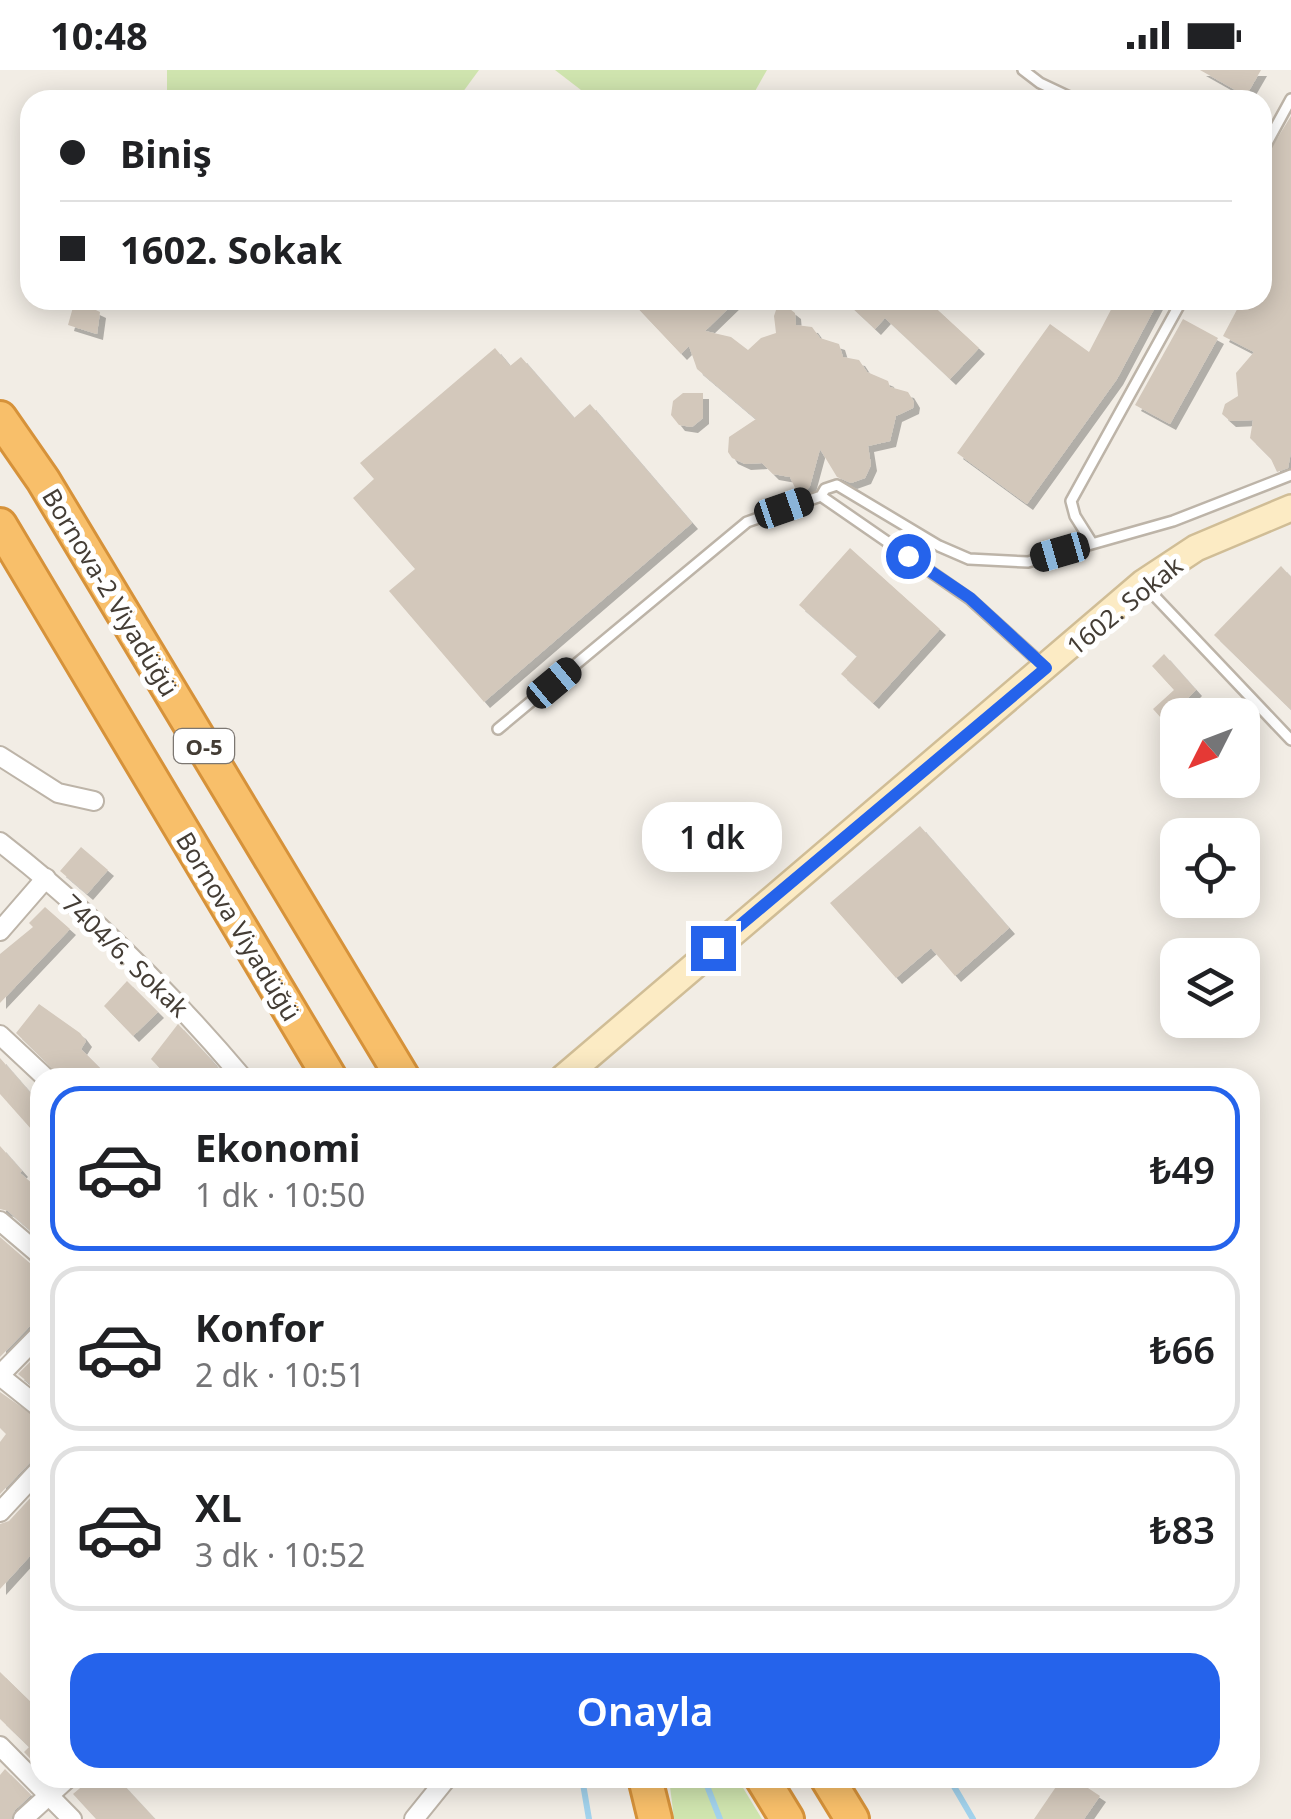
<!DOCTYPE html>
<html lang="tr">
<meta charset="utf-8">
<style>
:root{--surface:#fff;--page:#f6f6f6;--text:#202124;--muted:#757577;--line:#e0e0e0;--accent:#2563eb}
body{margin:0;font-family:"Noto Sans",sans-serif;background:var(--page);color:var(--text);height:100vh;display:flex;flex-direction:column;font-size:38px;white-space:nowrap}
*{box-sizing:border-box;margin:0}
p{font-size:32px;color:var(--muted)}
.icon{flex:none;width:55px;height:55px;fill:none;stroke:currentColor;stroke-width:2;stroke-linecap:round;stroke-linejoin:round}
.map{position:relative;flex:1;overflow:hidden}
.details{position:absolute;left:30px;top:998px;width:1230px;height:720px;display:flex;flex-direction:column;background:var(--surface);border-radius:30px;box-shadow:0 5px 25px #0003}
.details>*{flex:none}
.hud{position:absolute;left:20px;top:20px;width:1252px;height:220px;border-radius:30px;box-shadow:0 5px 25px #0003;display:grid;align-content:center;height:220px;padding:0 40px;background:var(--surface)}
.needle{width:65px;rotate:228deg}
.fabs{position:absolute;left:1160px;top:628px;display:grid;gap:20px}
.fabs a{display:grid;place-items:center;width:100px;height:100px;border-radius:20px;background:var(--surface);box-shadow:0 5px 25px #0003;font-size:50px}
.end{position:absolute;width:45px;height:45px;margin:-22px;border:12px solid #2563eb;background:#fff;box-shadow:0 0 0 5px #fff}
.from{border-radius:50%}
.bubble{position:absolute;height:70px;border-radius:30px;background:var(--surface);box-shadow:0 5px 25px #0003;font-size:32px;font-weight:600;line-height:70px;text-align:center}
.car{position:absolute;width:30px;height:60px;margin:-30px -15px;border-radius:12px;box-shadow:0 0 8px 2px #0007;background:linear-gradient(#222 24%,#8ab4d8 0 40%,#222 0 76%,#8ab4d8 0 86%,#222 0)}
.hud b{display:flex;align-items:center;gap:35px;height:95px;font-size:38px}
.hud b+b{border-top:2px solid var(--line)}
.hud i{width:25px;height:25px;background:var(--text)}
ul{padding:18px 0 0;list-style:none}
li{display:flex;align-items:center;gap:30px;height:165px;margin:0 20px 15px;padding:0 20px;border:5px solid var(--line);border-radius:30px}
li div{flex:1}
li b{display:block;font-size:38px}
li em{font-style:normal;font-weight:600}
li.active{border-color:var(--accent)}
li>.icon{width:90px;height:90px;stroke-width:1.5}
.button{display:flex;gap:20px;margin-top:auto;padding:20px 40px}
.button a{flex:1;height:115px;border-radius:30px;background:var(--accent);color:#fff;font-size:40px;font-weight:600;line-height:115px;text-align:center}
.status{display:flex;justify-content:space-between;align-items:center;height:70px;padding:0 50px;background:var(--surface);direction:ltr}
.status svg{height:28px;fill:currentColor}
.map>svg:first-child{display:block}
.green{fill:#d0e5af}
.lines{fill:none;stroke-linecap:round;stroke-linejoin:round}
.stream{stroke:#a3d3ed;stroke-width:6}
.building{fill:#d3c8bb;filter:url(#shadow)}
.lane-casing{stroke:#bdb4a8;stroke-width:14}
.street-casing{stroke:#bdb4a8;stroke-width:22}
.secondary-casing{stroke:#d0bd96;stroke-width:30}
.highway-casing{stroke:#d6923a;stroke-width:38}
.lane{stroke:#fff;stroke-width:9}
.street{stroke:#fff;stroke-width:18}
.secondary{stroke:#fcebc4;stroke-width:25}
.highway{stroke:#f8bf6a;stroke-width:32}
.route{stroke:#2563eb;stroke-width:12}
.labels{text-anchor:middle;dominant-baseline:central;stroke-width:10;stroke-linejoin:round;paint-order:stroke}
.shield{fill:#fff;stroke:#7c7772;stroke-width:2.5}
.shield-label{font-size:22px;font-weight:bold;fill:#443d35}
.street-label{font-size:25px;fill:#443d35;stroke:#fff}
</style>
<div class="status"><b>10:48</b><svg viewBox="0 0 49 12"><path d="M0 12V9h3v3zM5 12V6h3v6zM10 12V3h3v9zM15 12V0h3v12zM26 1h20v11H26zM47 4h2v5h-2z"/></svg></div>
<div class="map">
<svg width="1291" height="1749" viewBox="0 0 1291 1749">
<defs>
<filter id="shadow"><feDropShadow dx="6" dy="6" stdDeviation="0" flood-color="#0004"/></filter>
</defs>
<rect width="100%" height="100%" fill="#f2ede5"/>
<g class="green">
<path d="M167 0H479L457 30H167Z"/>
<path d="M555 0H767L750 30H594Z"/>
<path d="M669 1708H737L762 1749H674Z"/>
</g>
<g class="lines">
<g class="stream">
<path d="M582 1708 589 1749"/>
<path d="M704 1708 720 1749"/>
<path d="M949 1708 973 1749"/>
</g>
</g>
<g class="building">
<path d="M1200 0H1261L1246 26Z"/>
<path d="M1291 46V382L1288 398 1277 402 1271 389 1250 368 1253 350 1230 351 1222 344 1225 334 1238 326 1236 303 1254 282 1223 266 1242 230H1262V93Z"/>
<path d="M75 230 100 242 97 264 68 255Z"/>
<path d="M630 230H737L705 261 731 267 748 280 761 268 776 263 774 246 776 240 786 236 795 243 796 255 812 257 820 268 839 274 843 287 859 290 867 302 888 311 890 317 908 322 914 332 913 338 896 346 890 371 868 376 871 395 865 408 851 413 837 407 820 379 810 416 807 420H796L790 407 773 404 762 393 745 394 732 388 728 382 729 367 756 349 697 299 689 276 681 284Z"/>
<path d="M844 230H927L979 278 950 309 885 248 875 259Z"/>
<path d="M1116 230H1159L1117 309 1027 434 957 383 1050 254 1089 282Z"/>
<path d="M1183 249 1218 268 1170 354 1135 335Z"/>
<path d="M495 278 510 296 521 287 574 348 590 334 692 453 484 632 389 521 415 499 353 428 374 409 360 393Z"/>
<path d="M683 323H703V348L692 357 679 355 671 345 673 331Z"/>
<path d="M850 478 940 559 873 633 841 604 857 586 799 535Z"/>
<path d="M1281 496 1291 507V640L1214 565Z"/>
<path d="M1164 584 1196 620 1187 629 1202 645H1178V667L1153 639 1174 620 1152 596Z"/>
<path d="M920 756 1009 858 955 906 931 878 896 908 830 833Z"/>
<path d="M81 777 108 800 87 824 60 801Z"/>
<path d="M45 837 70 859 0 933V884L33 857 29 853Z"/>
<path d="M127 911 158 942 133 966 104 936Z"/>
<path d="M39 934 80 963 86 971 81 979 110 1008H62L16 963Z"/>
<path d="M178 954 206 984 226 1008H169L151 989Z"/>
<path d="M0 988 40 1034V1069L0 1024Z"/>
<path d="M0 1076 22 1101 20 1103 40 1120V1169L8 1141 0 1139Z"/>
<path d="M0 1167 32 1195 40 1197V1252L31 1255 0 1287Z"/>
<path d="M40 1282V1322L18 1304Z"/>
<path d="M0 1322 40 1350V1382L0 1424V1372L6 1364 0 1358Z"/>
<path d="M35 1423 40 1427V1475L0 1519V1454L9 1451Z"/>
<path d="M0 1602 40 1641V1699L24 1682 29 1677 0 1649Z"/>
<path d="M5 1699 31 1725 15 1740 11 1749H0V1705Z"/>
<path d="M92 1708H117L155 1749H96L73 1724Z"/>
<path d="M1062 1708H1073L1100 1726 1084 1749H1034Z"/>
</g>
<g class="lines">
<defs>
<g id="lane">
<path d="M1023 0 1040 13 1076 30"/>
<path d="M1262 82 1291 29"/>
<path d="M821 426 970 529 1044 596"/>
<path d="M1092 473 1075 446 1071 431 1182 230"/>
<path d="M1145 516 1291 670"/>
<path d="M498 659 747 452 821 426 825 419 837 415 939 476 969 489 1028 492 1173 451 1291 405"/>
</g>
<g id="street">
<path d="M0 686 58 723 94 731"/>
<path d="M0 772C89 841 170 922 243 1008"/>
<path d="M0 861 46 808"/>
<path d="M0 965 46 1008"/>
<path d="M0 1151 40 1185"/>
<path d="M0 1305 40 1264"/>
<path d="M0 1306 40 1338"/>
<path d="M0 1442 40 1399"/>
<path d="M0 1676 72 1749"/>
<path d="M23 1749 68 1708"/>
<path d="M414 1749 447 1708"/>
</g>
<path id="secondary" d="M563 1008 1143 513 1196 478 1291 438"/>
<g id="highway">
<path d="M0 348 43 410 403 1008"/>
<path d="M0 455 330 1008"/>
<path d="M645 1708 655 1749"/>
<path d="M762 1708 787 1749"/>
<path d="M827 1708 852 1749"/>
</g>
</defs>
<use href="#lane" class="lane-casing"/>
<use href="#street" class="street-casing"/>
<use href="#secondary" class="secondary-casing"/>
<use href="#highway" class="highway-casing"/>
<use href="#lane" class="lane"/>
<use href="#street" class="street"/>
<use href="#secondary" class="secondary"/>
<use href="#highway" class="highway"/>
</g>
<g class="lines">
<path class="route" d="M713 878 1046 598 970 528 908 486"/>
</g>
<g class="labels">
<rect class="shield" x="174" y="659" width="60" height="34" rx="8"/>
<g class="shield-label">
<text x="204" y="676">O-5</text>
</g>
<g class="street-label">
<text transform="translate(111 522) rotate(59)">Bornova-2 Viyadüğü</text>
<text transform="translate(1124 535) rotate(-39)">1602. Sokak</text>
<text transform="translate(239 856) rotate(59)">Bornova Viyadüğü</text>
<text transform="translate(126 885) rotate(44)">7404/6. Sokak</text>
</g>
</g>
</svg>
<div class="fabs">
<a><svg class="needle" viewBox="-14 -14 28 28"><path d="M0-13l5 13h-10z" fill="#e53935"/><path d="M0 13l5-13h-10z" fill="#757577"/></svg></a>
<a><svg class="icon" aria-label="locate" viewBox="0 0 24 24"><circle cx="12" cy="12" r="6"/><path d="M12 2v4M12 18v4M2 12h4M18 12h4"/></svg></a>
<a><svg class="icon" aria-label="layers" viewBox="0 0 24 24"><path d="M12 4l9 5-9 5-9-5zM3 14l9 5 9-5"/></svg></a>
</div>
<i class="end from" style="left:908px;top:486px"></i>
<i class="end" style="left:713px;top:878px"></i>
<div class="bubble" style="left:642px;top:732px;width:140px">1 dk</div>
<i class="car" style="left:784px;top:438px;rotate:71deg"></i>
<i class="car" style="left:1060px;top:482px;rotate:254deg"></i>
<i class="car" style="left:554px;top:613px;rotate:50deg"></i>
<div class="hud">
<b><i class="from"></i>Biniş</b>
<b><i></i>1602. Sokak</b>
</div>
<section class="details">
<ul>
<li class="active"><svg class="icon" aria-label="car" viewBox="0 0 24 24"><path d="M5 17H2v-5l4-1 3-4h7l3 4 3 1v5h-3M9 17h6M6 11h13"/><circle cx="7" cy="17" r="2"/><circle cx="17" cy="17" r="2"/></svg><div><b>Ekonomi</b><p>1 dk · 10:50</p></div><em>₺49</em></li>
<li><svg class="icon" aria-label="car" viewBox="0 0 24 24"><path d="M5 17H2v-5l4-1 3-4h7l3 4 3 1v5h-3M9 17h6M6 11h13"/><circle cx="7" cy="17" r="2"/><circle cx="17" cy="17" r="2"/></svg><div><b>Konfor</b><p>2 dk · 10:51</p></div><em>₺66</em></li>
<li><svg class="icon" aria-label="car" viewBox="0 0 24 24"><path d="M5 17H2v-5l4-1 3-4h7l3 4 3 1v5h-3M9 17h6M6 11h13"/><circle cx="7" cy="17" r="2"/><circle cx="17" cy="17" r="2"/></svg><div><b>XL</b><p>3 dk · 10:52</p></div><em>₺83</em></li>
</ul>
<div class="button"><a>Onayla</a></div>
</section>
</div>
